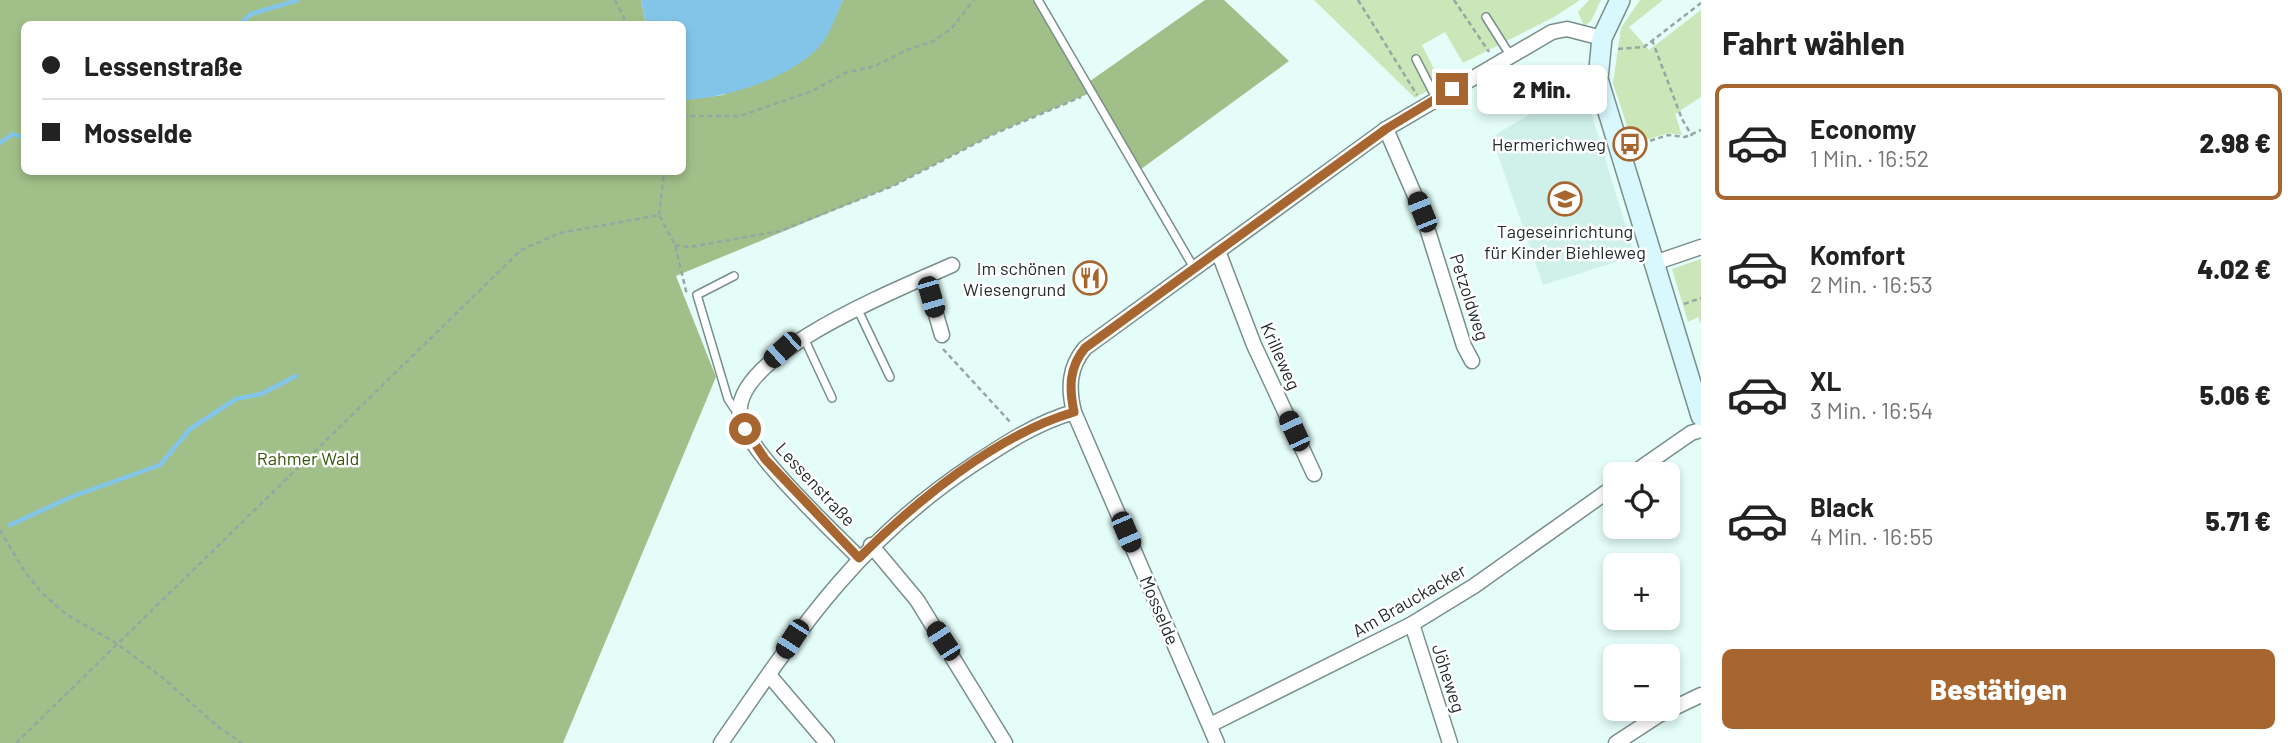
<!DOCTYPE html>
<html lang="de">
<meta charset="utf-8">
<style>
:root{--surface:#fff;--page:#f2f2f2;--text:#222;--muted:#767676;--line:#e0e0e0;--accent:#a76630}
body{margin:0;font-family:Barlow,sans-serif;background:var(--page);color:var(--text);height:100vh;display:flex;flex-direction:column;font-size:26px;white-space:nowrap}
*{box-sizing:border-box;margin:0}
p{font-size:23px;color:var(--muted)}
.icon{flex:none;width:38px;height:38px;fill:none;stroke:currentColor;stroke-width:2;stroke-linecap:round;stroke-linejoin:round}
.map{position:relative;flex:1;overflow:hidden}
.side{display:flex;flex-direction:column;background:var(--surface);width:595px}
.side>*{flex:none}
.banner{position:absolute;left:21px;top:21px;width:665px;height:154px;border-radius:10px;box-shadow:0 4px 10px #0003;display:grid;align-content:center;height:154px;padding:0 21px;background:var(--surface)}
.buttons{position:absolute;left:1603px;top:462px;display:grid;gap:14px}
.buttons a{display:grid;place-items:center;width:77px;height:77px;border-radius:10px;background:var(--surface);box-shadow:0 4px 10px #0003;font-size:35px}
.end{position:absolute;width:32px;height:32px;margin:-16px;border:9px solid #a76630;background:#fff;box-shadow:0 0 0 4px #fff}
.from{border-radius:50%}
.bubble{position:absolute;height:49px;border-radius:10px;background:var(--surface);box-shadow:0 4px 10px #0003;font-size:23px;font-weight:800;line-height:49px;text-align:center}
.car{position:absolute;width:21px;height:42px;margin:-21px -10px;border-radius:9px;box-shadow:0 0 5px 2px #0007;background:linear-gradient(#222 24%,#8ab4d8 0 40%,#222 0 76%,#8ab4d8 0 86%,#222 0)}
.banner b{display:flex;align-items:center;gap:24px;height:66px;font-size:26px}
.banner b+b{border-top:2px solid var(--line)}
.banner i{width:18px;height:18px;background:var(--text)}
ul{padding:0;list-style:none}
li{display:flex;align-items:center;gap:21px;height:116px;margin:0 14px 10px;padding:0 7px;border:4px solid transparent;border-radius:10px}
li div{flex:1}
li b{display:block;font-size:26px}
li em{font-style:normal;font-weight:800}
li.current{border-color:var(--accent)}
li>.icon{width:63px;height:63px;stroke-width:1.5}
h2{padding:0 21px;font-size:32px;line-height:84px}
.button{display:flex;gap:14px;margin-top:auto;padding:14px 21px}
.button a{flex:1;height:80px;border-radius:10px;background:var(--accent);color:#fff;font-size:28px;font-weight:800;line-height:80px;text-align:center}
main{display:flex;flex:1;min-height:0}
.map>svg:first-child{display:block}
.built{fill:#d0f1ea}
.green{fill:#cbe6b8}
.forest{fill:#a1c089}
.water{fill:#83c5e8}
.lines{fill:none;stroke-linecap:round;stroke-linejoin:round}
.stream{stroke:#83c5e8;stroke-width:4.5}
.lane-casing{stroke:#798f8b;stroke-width:10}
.street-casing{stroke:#798f8b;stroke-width:17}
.secondary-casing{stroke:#798f8b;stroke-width:22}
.path{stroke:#94a7a3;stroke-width:2.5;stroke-dasharray:5 3.5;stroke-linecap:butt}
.lane{stroke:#fff;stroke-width:7}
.street{stroke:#fff;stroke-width:14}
.secondary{stroke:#d8f8fd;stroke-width:19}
.route{stroke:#a76630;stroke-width:9}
.labels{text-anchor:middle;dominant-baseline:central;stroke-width:5;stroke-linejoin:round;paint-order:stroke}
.poi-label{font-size:18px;fill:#252e2c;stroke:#fff;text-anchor:end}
.street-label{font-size:18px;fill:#252e2c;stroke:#fff}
.park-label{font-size:18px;fill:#325703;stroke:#fff}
</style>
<main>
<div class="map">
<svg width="1701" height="743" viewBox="0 0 1701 743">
<rect width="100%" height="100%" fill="#e4fdf8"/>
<path class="built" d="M1582 83 1635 256 1543 285 1493 141 1495 135Z"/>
<g class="green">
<path d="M1314 0H1580L1554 17 1463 63 1445 32 1422 45 1441 83 1415 98Z"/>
<path d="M1589 0H1601L1591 21 1584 26 1578 12Z"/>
<path d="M1640 0H1663L1629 27 1649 50 1701 10V97L1675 114 1682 135 1668 133 1633 144 1613 83 1621 28Z"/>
<path d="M1701 259V325L1698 317 1688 322 1672 269Z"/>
</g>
<path class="forest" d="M0 0H641L646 24H24V172H682L683 100 723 95 828 32 843 0H1038L1086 84 1205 0H1224L1289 61 1137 172 1090 93 996 133 893 186 676 276 716 377 563 743H0Z"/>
<path class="water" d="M641 0H843C836 15 830 36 818 48 787 80 725 98 683 100L682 24H646Z"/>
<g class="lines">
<g class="stream">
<path d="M240 24 251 14 298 0"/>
<path d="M0 143 13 134 24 138"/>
<path d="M10 525 71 497 160 465 190 429 236 399 261 394 296 376"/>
</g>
<defs>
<g id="lane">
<path d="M1038 0 1194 268"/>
<path d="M1486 17 1510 55"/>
<path d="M1416 59 1436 98"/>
<path d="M734 276 697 295 728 399 738 414"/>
<path d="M858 310 890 377"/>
<path d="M804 338 832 398"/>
</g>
<g id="street">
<path d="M1386 129 1422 212 1464 346 1472 361"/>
<path d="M1218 251 1254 345 1314 474"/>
<path d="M1654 263 1701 247"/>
<path d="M925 277 942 335"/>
<path d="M1632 474 1691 433 1701 430"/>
<path d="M871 545 917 600 1005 743"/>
<path d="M859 558C832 530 746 451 740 416 731 354 904 287 952 265"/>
<path d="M1412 624 1450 743"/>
<path d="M769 675 827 743"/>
<path d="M1210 725 1412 624 1474 586 1615 486"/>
<path d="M721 743C799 630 857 541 974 464 1006 443 1038 422 1074 412"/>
<path d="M1217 743 1074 412C1068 388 1069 367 1085 348L1386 129 1552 32 1567 29 1602 38"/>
<path d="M1616 743 1659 715 1701 695"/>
</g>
<path id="secondary" d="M1620 0 1602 38 1598 79 1701 416"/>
</defs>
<use href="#lane" class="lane-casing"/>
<use href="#street" class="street-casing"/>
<use href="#secondary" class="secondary-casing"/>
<g class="path">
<path d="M615 0 627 24"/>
<path d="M1358 0 1417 95"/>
<path d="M1454 0 1489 52"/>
<path d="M1652 40 1682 119 1692 136"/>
<path d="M1618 49 1644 47 1701 3"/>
<path d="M682 116H740L812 91 845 73 875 66 909 49 932 42 951 29 974 0"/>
<path d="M1634 146 1668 135 1685 137 1701 130"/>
<path d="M659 215 664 172"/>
<path d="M675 245 690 247 780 231 893 186 996 133 1081 97"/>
<path d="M1684 304 1701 298"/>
<path d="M943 349 1012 424"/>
<path d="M0 530 25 572 42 593 66 614 116 643 163 678 217 726 242 743"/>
<path d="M16 743 521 250 560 233 659 215 675 245 687 295"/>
</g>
<use href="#lane" class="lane"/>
<use href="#street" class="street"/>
<use href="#secondary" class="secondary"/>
</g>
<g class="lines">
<path class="route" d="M745 429 765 459 859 558C915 502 996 435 1074 412 1069 388 1069 367 1085 348L1386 129 1452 89"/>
</g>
<defs>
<symbol id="bus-ring" viewBox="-11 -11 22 22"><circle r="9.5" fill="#fff" stroke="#a76630" stroke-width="1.5"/><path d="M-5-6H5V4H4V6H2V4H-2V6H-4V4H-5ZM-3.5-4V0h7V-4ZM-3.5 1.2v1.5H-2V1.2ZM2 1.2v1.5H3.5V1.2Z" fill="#a76630"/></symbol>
<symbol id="school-ring" viewBox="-11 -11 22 22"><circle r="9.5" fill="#fff" stroke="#a76630" stroke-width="1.5"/><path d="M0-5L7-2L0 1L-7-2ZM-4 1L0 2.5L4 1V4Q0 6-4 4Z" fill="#a76630"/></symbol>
<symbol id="restaurant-ring" viewBox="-11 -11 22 22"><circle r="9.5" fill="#fff" stroke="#a76630" stroke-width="1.5"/><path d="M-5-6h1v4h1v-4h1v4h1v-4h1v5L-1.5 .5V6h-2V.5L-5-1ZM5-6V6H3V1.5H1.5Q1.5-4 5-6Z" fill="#a76630"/></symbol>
</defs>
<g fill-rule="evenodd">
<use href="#bus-ring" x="1611" y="125" width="38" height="38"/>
<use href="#school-ring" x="1546" y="180" width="38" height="38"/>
<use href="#restaurant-ring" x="1071" y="259" width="38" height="38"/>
</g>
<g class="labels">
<g class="poi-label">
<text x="1606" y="144">Hermerichweg</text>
<text x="1565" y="231" text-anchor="middle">Tageseinrichtung<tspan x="1565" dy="21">für Kinder Biehleweg</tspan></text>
<text x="1066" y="268">Im schönen<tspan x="1066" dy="21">Wiesengrund</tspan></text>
</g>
<g class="street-label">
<text transform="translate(1470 297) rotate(72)">Petzoldweg</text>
<text transform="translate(1281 356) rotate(66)">Krilleweg</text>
<text transform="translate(816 484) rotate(47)">Lessenstraße</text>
<text transform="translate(1409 600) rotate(-30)">Am Brauckacker</text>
<text transform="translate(1160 610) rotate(67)">Mosselde</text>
<text transform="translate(1449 678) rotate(72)">Jöheweg</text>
</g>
<g class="park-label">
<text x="308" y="458">Rahmer Wald</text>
</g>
</g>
</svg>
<div class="buttons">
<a><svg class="icon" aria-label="locate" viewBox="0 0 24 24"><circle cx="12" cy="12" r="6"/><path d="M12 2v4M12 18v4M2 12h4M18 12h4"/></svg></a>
<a>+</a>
<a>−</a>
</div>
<i class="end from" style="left:745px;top:429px"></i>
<i class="end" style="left:1452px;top:89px"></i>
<div class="bubble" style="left:1477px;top:65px;width:130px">2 Min.</div>
<i class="car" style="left:1422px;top:212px;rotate:338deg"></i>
<i class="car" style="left:931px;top:297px;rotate:164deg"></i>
<i class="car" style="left:782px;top:350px;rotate:228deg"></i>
<i class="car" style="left:1294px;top:431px;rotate:335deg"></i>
<i class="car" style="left:1126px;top:532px;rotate:157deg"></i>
<i class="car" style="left:792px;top:639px;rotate:213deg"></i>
<i class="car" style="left:943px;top:641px;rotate:327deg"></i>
<div class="banner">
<b><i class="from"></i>Lessenstraße</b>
<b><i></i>Mosselde</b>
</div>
</div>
<section class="side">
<h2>Fahrt wählen</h2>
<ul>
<li class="current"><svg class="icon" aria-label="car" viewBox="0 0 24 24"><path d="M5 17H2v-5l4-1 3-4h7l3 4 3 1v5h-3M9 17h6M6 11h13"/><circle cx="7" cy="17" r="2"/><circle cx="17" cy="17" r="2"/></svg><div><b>Economy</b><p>1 Min. · 16:52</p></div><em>2.98 €</em></li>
<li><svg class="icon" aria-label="car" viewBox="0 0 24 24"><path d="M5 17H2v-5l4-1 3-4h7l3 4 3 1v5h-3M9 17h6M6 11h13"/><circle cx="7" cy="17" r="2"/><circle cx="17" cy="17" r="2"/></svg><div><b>Komfort</b><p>2 Min. · 16:53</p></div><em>4.02 €</em></li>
<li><svg class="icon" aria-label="car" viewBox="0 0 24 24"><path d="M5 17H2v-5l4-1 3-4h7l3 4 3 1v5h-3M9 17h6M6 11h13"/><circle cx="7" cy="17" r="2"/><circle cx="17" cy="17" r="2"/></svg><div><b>XL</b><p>3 Min. · 16:54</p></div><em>5.06 €</em></li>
<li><svg class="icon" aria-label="car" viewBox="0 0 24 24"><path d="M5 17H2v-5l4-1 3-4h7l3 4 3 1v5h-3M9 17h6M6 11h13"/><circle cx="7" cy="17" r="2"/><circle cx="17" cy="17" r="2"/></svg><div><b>Black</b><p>4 Min. · 16:55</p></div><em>5.71 €</em></li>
</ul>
<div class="button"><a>Bestätigen</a></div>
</section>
</main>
